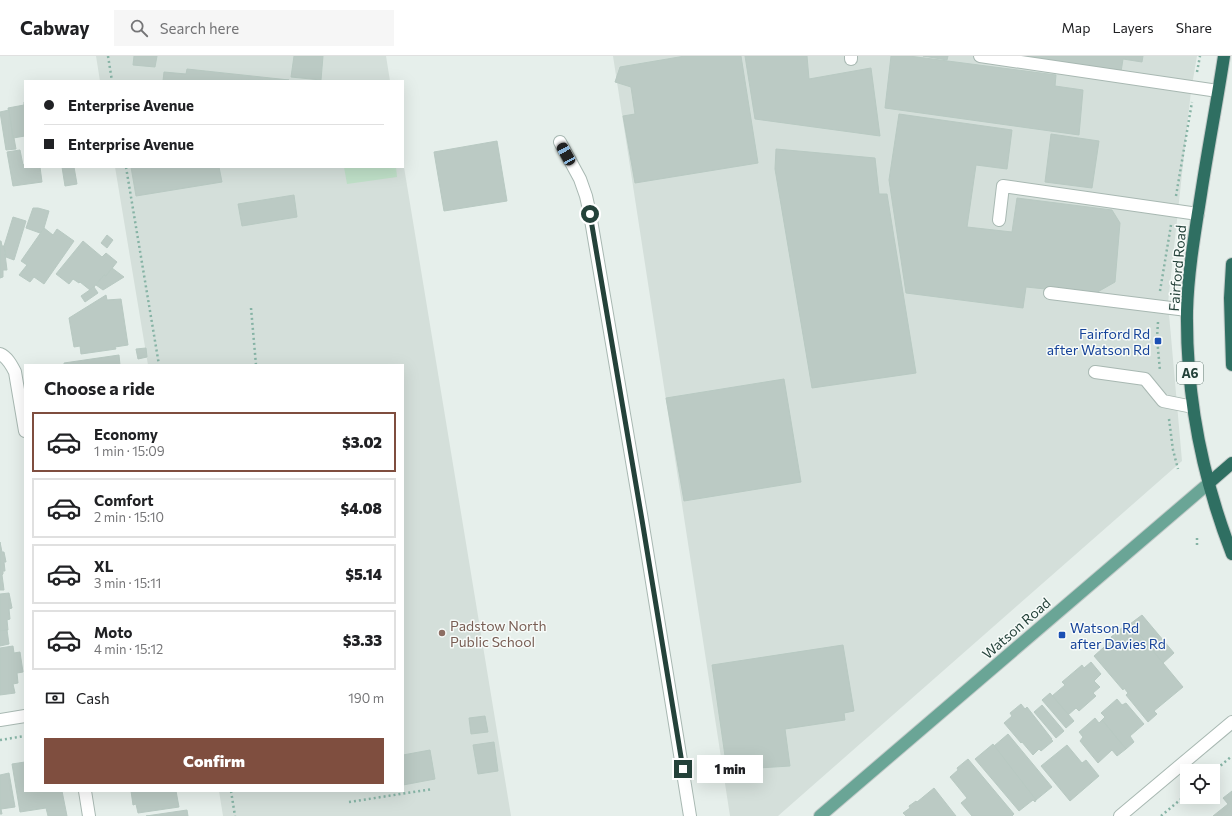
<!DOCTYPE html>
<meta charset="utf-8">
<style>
:root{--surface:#fff;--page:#f6f6f6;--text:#202124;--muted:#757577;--line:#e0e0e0;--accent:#7f4e3f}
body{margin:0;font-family:Commissioner,sans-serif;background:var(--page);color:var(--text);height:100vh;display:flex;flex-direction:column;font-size:15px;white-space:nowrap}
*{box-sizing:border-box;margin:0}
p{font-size:13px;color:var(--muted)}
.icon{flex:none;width:22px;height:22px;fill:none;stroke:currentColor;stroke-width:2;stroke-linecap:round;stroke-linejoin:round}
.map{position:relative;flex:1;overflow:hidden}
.sheet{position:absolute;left:24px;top:308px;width:380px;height:428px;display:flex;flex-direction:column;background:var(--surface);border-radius:0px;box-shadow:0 4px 16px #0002}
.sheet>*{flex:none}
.hud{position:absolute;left:24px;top:24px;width:380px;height:88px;border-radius:0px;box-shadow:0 4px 16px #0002;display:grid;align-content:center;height:88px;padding:0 20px;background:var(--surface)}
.fabs{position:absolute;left:1180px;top:708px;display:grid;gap:8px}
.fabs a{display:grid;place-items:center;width:40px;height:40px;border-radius:0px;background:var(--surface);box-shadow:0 4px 16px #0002;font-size:20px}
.end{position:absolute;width:18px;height:18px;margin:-9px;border:5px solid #24423a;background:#fff;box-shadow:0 0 0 2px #fff}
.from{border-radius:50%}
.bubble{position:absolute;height:28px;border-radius:0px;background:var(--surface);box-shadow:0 4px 16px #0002;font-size:13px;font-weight:800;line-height:28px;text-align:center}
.car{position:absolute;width:12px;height:24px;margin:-12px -6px;border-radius:5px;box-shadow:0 0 3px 1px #0007;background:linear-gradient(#222 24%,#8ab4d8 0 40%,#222 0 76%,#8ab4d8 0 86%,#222 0)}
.hud b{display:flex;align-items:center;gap:14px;height:38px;font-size:15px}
.hud b+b{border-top:1px solid var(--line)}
.hud i{width:10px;height:10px;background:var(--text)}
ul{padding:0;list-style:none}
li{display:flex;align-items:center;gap:12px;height:60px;margin:0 8px 6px;padding:0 12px;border:2px solid var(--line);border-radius:0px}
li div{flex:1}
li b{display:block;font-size:15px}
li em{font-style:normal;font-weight:800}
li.on{border-color:var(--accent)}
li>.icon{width:36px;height:36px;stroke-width:1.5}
h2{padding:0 20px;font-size:18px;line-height:48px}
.pay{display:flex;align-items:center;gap:10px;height:44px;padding:0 20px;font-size:15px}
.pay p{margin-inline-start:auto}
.cta{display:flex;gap:8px;margin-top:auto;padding:8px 20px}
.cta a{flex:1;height:46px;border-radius:0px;background:var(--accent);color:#fff;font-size:16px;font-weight:800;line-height:46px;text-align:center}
header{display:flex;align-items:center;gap:24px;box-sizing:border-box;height:56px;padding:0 20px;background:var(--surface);border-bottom:1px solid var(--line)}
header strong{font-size:19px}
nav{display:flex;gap:22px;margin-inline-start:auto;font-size:14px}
.search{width:280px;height:36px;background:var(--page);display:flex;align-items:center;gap:10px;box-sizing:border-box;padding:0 14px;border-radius:0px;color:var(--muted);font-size:15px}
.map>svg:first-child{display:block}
.built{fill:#d4dfda}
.green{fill:#bfe0c8}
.building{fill:#bbcac4;stroke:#b8c9c2}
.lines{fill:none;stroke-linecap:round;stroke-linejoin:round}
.minor-casing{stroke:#a8b8b2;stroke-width:14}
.major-casing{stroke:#c2cac8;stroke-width:14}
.highway-casing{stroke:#c2cac8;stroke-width:14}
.path{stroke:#86b3a5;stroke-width:2.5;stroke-dasharray:2 3;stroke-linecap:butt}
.minor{stroke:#fff;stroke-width:12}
.major{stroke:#6aa596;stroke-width:12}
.highway{stroke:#2f6f62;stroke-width:12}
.route{stroke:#24423a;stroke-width:5}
.transit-dot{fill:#1a4fb4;stroke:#f7fbf9;stroke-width:1.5}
.education-dot{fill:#8d6e63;stroke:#f7fbf9;stroke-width:1.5}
.labels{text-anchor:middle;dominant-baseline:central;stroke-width:3;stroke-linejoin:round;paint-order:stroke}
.shield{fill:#f7fbf9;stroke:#637a73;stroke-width:1}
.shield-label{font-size:13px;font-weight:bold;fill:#24423a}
.street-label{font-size:14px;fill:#24423a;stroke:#f7fbf9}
.transit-label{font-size:14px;fill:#164399;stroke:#f7fbf9;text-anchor:end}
.education-label{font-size:14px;fill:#785e54;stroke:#f7fbf9;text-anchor:start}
</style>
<header>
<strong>Cabway</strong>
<div class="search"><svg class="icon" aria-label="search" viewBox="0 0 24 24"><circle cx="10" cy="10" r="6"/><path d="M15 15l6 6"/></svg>Search here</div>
<nav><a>Map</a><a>Layers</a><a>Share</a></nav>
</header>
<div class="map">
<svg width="1232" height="760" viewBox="0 0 1232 760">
<rect width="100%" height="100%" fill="#e6efeb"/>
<g class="built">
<path d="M96 0H386L390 25H100Z"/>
<path d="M613 0H1197L1191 35 1168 247 1182 405 778 760H730Z"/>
<path d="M403 105 511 760H223L219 735H403V309H148L115 111H403Z"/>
</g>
<path class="green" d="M344 111H396L397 121 347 128Z"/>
<g class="building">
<path d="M134 0H157L155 11 133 9Z"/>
<path d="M294 0H323L321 24 291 21Z"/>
<path d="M685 0H741L758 107 635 127 623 60 635 58 631 31 615 26 620 11Z"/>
<path d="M745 0H807L809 23 871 12 880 80 755 63Z"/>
<path d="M891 0H909L1056 19 1055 30 1083 34 1079 79 885 52Z"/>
<path d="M923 0H948L947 4Z"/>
<path d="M1004 0H1143L1142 6 1123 3 1121 16Z"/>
<path d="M187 13 289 24 163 25 164 16 186 18Z"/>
<path d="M24 46H25V80L13 82 8 52 24 49Z"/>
<path d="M9 54 13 82H14L16 93 6 94 0 56Z"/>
<path d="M899 58 1012 74 1007 113 976 109 967 171 1012 176 1017 142 1112 154 1120 167 1115 226 1094 238 1026 231 1023 252 906 237 889 124Z"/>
<path d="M1051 78 1099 85 1092 132 1045 126Z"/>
<path d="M497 85 507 145 444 155 434 96Z"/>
<path d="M776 93 875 102 879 138H887L916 317 812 332 775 113Z"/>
<path d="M20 94 23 109 25 108V111H40L42 126 13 130 7 96Z"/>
<path d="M62 111H74L77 128 65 130Z"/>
<path d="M131 111H219L222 126 136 140Z"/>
<path d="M294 139 297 161 242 170 238 148Z"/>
<path d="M33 152H38L49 155 44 172 40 177 26 172Z"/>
<path d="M13 161 26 165 14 204 6 201 4 190Z"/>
<path d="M44 172 53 179 57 173 74 185 44 228 34 221 30 226 19 219 27 209 21 205Z"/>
<path d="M107 179 113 184 107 192 101 187Z"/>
<path d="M0 185H1L2 190H4L7 214H3V221L0 222Z"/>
<path d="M83 185 102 201 106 197 117 206 106 220 104 219 94 231H93L90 234 80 226 79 227 73 223 69 228 56 218Z"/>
<path d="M112 212 124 221 103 234 96 229 104 219 106 220Z"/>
<path d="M94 231 98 237 85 246 81 240Z"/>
<path d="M106 239 107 244 121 243 128 289 115 291 116 293 81 298 80 290 74 291 69 262Z"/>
<path d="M146 292 147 301 138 303 136 293Z"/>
<path d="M119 299 120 309H64V307Z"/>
<path d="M784 323 801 426 684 445 666 342Z"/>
<path d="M0 486 2 496H4L6 506H4L5 515H3V518L2 519 4 534H0Z"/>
<path d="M9 537 12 552 9 553 10 563 7 564 8 574 0 575V538Z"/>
<path d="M1142 559 1174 597 1163 607 1130 568Z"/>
<path d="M1129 566 1183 631 1154 655 1157 658 1148 666 1126 639 1128 637 1124 632 1123 634 1094 600 1113 583 1111 581Z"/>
<path d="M7 574 9 588 0 590V575Z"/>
<path d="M843 589 854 655 844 657 845 664 785 673 790 710 727 714 712 609Z"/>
<path d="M13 590 14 597 20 596 23 616 17 617 18 627 13 628 15 637 0 639V592Z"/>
<path d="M1091 606 1101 618 1094 625 1100 631 1093 637 1096 640 1079 655 1076 652 1068 659 1052 640 1065 629 1062 626 1082 609 1084 612Z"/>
<path d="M1050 637 1074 665 1066 672 1042 644Z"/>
<path d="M1117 643 1122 649 1126 647 1144 668 1130 680 1134 686 1126 693 1102 664 1105 661 1101 657Z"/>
<path d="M1021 648 1025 653 1027 651 1052 683 1051 684 1053 685 1041 695 1039 693 1033 699 1022 686 1021 687 1004 667 1012 660 1010 657Z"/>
<path d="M1042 649 1064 675 1056 682 1034 656Z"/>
<path d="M485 660 488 676 471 678 469 662Z"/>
<path d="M1095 662 1099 667 1102 664 1126 693 1117 700 1112 694 1098 707 1080 685 1083 681 1079 676Z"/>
<path d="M1008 678 1052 731 1036 744 994 690Z"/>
<path d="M494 686 498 715 478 718 473 689Z"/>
<path d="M993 688 1036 744 1035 746 1033 744 1019 755 975 703Z"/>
<path d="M1067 689 1082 707 1086 704 1099 720 1070 745 1041 710Z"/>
<path d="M430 694 435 723 403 729V699Z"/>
<path d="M968 703 1014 758 1012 760H972L961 747 967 742 950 721 958 714 957 712Z"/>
<path d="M25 706V735H62L67 760H48L46 752 20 756 12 708Z"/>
<path d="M9 717 15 751 1 753 2 758H0V719Z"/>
<path d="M934 732 956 760H906L903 757 910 752 909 750 916 745 917 746Z"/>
<path d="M131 735H176L179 751 138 757 136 748 133 749Z"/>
<path d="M1232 735V760H1213L1228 748 1223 742Z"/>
<path d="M187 754 188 760H146Z"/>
</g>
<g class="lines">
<defs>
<g id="minor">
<path d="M851 0V3"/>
<path d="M980 0 1218 35"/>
<path d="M560 86 580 123 586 140 590 158 642 464 690 760"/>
<path d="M999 164 1003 130 1198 158"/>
<path d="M1050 237 1187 254"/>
<path d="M0 298C7 301 11 308 15 316L25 375"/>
<path d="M1095 316 1145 323 1163 345 1193 351"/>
<path d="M0 664 25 660"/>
<path d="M85 735 89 760"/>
<path d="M1120 760 1232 666"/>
</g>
<path id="major" d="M820 760 1209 427"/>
<g id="highway">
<path d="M1224 0C1217 46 1208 92 1201 138 1195 176 1188 216 1187 255 1186 338 1202 421 1232 498"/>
<path d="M1232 208 1230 242 1232 309"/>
<path d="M1209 427 1232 407"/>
</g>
</defs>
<use href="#minor" class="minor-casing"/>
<use href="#major" class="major-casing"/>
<use href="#highway" class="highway-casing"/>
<g class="path">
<path d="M108 0 112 25"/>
<path d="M1197 16 1200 0"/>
<path d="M126 111 159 309"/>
<path d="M1176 140 1192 46"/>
<path d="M1160 235 1171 169"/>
<path d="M251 252 256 309H254"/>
<path d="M1158 266 1157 282 1160 315"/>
<path d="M1169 363 1173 394 1178 413"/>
<path d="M1197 482V492"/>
<path d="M0 684 25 680"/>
<path d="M1213 716 1232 700"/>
<path d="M231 735 235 760"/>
<path d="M349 746 433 733"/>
<path d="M1161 760 1187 738"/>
</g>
<use href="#minor" class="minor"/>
<use href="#major" class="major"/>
<use href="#highway" class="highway"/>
</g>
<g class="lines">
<path class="route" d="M590 158 642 464 683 713"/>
</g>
<g class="transit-dot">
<rect x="1154" y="281" width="8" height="8" rx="2"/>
<rect x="1058" y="575" width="8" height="8" rx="2"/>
</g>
<circle class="education-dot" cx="442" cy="577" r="4"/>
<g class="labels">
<rect class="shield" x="1177" y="306" width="26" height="22" rx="3"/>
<g class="shield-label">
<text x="1190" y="317">A6</text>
</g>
<g class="street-label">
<text transform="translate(1177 212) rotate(-85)">Fairford Road</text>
<text transform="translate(1016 572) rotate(-41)">Watson Road</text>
</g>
<g class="transit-label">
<text x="1150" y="277">Fairford Rd<tspan x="1150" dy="16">after Watson Rd</tspan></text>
<text x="1070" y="571" text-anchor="start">Watson Rd<tspan x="1070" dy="16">after Davies Rd</tspan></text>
</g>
<g class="education-label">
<text x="450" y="569">Padstow North<tspan x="450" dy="16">Public School</tspan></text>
</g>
</g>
</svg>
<div class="fabs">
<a><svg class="icon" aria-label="locate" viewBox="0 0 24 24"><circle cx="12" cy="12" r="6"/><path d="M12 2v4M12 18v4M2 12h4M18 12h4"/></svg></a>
</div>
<i class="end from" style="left:590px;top:158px"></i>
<i class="end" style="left:683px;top:713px"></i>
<div class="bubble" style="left:697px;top:699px;width:66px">1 min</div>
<i class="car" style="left:566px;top:98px;rotate:331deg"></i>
<div class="hud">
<b><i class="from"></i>Enterprise Avenue</b>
<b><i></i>Enterprise Avenue</b>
</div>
<section class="sheet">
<h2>Choose a ride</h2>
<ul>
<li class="on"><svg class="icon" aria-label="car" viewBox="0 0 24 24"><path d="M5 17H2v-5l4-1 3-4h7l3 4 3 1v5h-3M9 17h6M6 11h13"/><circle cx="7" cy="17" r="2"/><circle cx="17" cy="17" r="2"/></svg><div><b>Economy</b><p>1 min · 15:09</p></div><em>$3.02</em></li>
<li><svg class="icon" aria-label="car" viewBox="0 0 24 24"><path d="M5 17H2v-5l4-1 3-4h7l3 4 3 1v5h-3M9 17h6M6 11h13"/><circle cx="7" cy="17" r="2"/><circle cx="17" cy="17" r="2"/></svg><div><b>Comfort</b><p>2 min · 15:10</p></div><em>$4.08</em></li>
<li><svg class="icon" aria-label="car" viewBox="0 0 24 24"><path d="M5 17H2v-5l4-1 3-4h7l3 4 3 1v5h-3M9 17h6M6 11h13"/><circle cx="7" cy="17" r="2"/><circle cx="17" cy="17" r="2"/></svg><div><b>XL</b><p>3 min · 15:11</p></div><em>$5.14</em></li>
<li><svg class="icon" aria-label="car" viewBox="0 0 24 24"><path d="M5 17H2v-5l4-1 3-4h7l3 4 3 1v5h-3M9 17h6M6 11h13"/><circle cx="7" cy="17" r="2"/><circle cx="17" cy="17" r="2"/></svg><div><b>Moto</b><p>4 min · 15:12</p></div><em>$3.33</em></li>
</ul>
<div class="pay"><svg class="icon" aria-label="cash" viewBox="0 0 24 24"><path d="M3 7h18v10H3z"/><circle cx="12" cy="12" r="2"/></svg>Cash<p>190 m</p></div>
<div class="cta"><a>Confirm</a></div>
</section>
</div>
